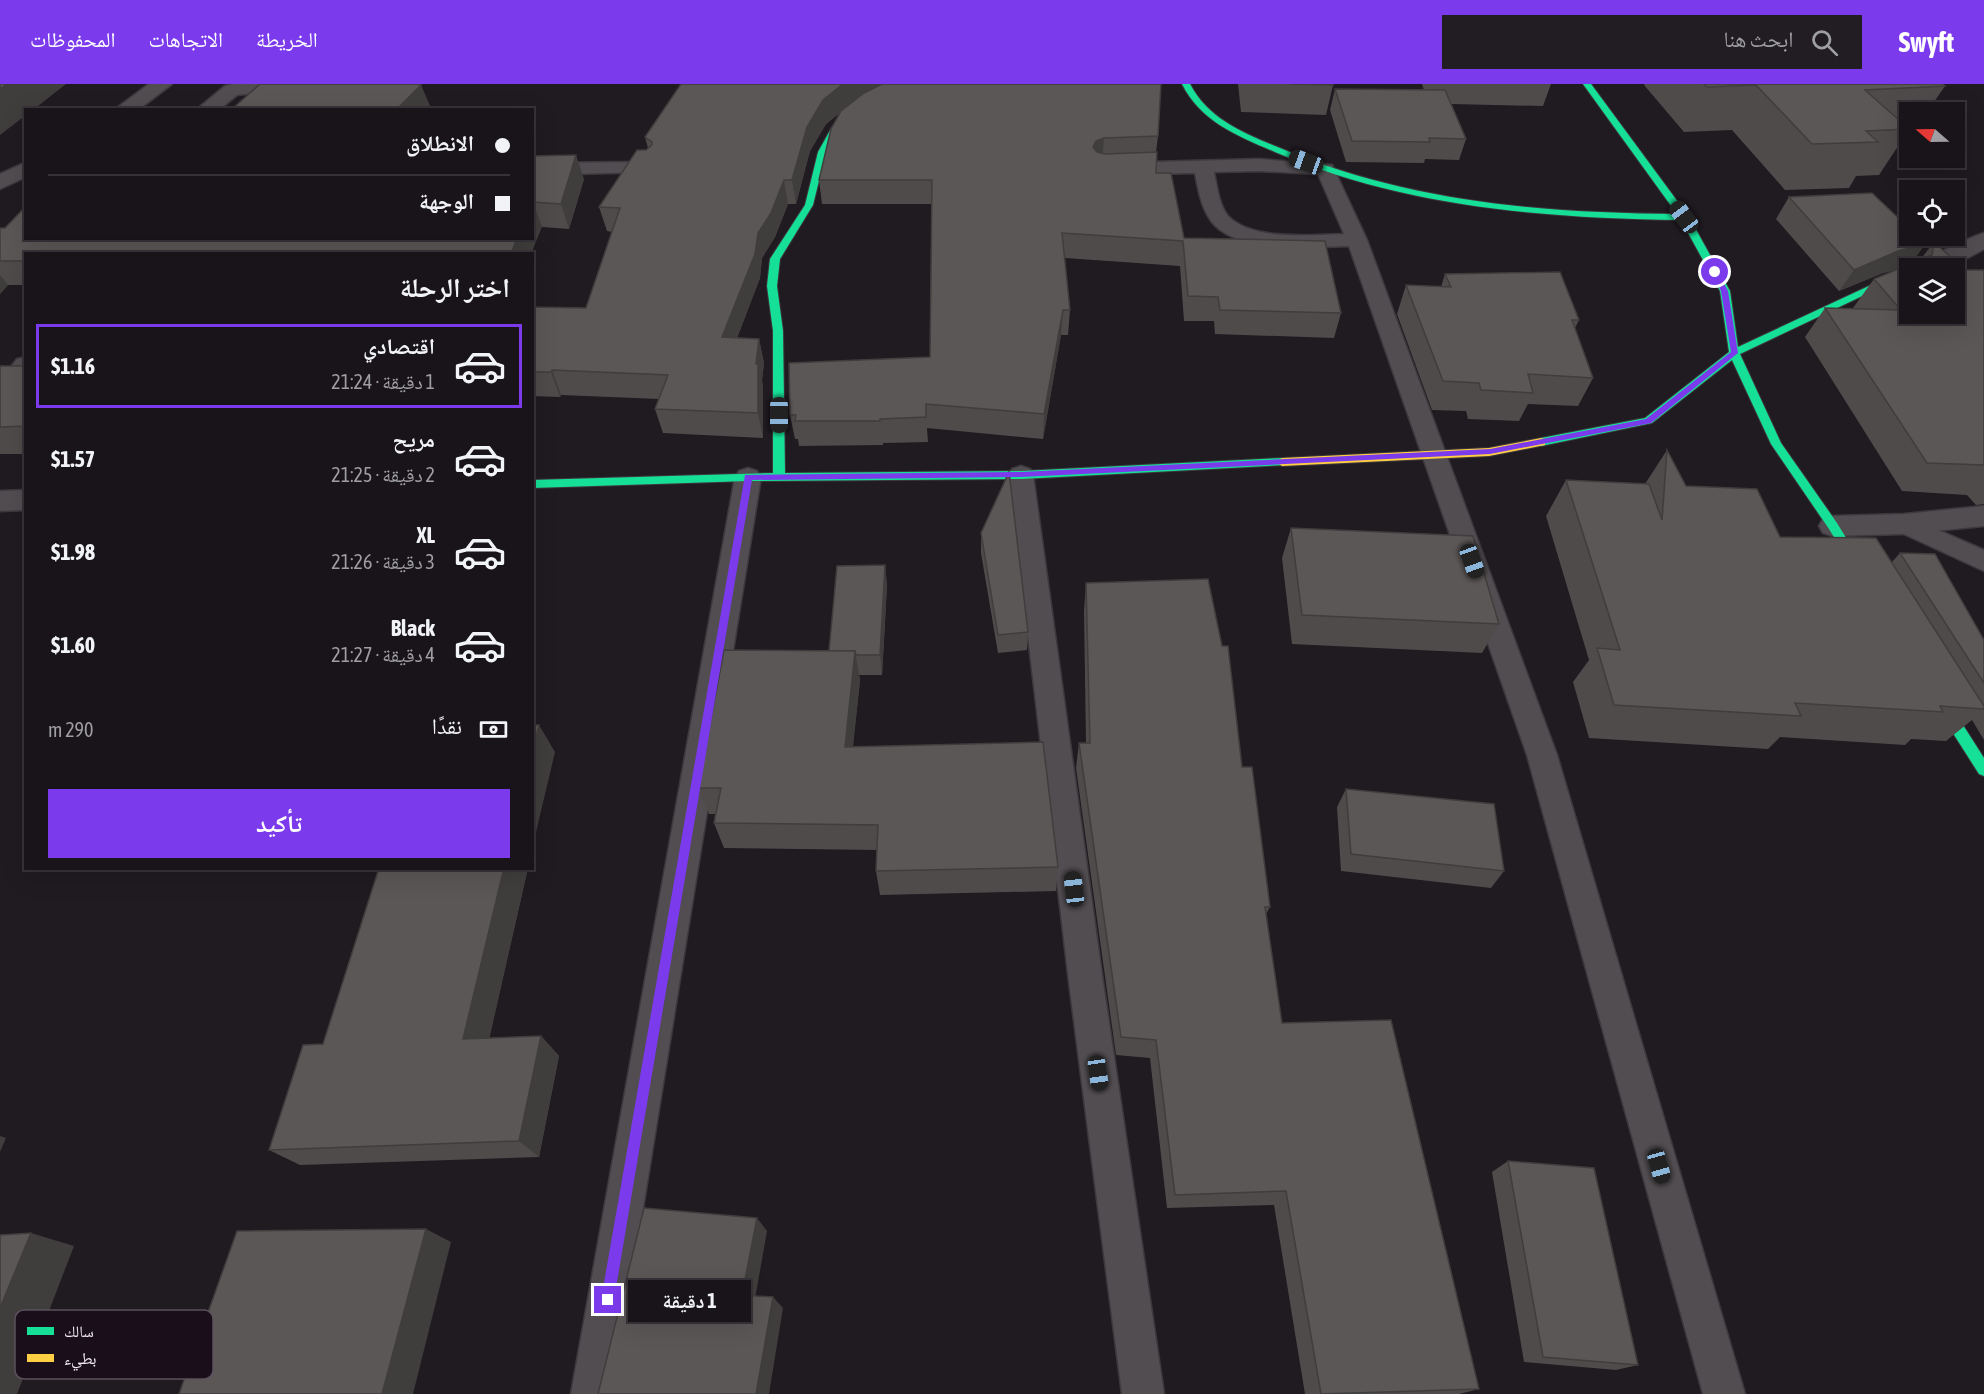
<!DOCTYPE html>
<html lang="ar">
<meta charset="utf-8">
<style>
:root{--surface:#181419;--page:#211d22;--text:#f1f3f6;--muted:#9f9ea2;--line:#363338;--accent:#7c3aed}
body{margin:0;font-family:"Asap Condensed","Noto Naskh Arabic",sans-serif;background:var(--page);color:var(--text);direction:rtl;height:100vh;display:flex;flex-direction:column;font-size:22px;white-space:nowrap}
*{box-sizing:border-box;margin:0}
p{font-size:20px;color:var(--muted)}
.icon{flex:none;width:33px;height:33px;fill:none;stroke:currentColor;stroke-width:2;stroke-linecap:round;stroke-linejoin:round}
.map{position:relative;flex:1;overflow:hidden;direction:ltr}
.side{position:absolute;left:24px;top:168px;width:510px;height:618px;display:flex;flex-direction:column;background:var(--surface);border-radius:0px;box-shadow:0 6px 24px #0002,0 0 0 2px var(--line);direction:rtl}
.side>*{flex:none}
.banner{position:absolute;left:24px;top:24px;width:510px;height:132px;border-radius:0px;box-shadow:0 6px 24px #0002,0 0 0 2px var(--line);direction:rtl;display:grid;align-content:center;height:132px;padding:0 24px;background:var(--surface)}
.needle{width:39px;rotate:290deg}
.buttons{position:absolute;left:1899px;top:18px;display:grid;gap:12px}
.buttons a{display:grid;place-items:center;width:66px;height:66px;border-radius:0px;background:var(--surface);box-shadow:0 6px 24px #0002,0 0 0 2px var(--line);font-size:30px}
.end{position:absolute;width:27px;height:27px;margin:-14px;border:8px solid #7c3aed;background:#fff;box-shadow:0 0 0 3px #fff}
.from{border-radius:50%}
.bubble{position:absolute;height:42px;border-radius:0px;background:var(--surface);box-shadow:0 6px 24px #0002,0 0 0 2px var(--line);font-size:20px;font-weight:700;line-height:42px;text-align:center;direction:rtl}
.car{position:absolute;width:18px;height:36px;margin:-18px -9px;border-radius:8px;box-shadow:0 0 4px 2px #0007;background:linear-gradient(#222 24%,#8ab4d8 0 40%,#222 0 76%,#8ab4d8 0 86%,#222 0)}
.banner b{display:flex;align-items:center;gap:21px;height:57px;font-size:22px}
.banner b+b{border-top:2px solid var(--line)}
.banner i{width:15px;height:15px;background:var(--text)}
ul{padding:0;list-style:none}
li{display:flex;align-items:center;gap:18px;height:84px;margin:0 12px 9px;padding:0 12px;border:3px solid transparent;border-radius:0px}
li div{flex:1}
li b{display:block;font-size:22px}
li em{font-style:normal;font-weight:700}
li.selected{border-color:var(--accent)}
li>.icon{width:54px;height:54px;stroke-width:1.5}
h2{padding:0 24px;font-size:27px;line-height:72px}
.pay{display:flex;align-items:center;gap:15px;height:66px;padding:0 24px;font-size:22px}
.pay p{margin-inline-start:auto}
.button{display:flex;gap:12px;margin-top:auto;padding:12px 24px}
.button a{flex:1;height:69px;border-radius:0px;background:var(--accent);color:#fff;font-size:24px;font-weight:700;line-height:69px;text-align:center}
header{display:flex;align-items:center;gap:36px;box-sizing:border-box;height:84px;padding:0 30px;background:var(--accent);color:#fff}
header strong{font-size:28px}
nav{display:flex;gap:33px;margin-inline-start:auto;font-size:21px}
.search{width:420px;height:54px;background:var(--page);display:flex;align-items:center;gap:15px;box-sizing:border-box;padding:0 21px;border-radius:0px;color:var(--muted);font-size:22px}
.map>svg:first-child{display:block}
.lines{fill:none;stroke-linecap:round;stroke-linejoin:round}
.lane-casing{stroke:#3c383d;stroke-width:3}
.street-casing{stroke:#3c383d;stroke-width:3}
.fast-casing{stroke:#3c383d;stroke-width:2}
.slow-casing{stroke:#3c383d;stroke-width:2}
.lane{fill:#514d51;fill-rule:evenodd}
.street{fill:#514d51;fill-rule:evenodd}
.fast{fill:#16e098;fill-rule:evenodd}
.slow{fill:#ffcf43;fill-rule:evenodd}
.wall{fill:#4f4b4b}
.shaded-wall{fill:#403d3d}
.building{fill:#5c5757;stroke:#403d3d;stroke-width:1.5;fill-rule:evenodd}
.route{fill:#7c3aed}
.key{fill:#190e1a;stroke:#5b515c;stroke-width:1.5}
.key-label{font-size:16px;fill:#f5edf6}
</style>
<header>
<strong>Swyft</strong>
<div class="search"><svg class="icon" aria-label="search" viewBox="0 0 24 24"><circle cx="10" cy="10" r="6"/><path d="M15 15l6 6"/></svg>ابحث هنا</div>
<nav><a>الخريطة</a><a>الاتجاهات</a><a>المحفوظات</a></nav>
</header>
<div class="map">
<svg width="1984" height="1310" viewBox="0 0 1984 1310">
<rect width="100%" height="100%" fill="#201a21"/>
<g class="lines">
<defs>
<g id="lane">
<path d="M1259 75 1332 81 1367 156 1557 671 1745 1310H1703L1527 671 1349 162C1312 163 1236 170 1211 137 1201 123 1198 105 1195 89L1115 91 1108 89 1105 85 1108 81 1115 79ZM1259 87 1318 90 1344 150C1312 151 1252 157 1228 132 1219 121 1217 102 1214 88Z"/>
<path d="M1021 382 1030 385 1033 391 1103 898 1164 1310H1122L1069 898 1009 391 1012 385Z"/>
<path d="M748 384 757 387 761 393 613 1310H571L735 393 739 387Z"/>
<path d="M1904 431 1984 466V487L1895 446 1891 440 1895 434Z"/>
</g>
<g id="street">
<path d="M149 0H172L138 26H114Z"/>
<path d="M233 0H295L292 4 285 6 237 11 219 26H196L225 2Z"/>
<path d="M26 78V93L0 105V90Z"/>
<path d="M645 78 652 80 656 84 652 88 532 91V79Z"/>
<path d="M1984 149V165C1958 180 1942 187 1911 184 1915 179 1975 151 1984 149Z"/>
<path d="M26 273V299L9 321 0 323V297L17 275Z"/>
<path d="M26 406V426L0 427V407Z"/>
<path d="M1984 422V442L1904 450 1833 452 1823 449 1819 442 1823 435 1833 432 1904 430Z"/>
</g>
<g id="fast">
<path d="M903 0H913L861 28 838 46 826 68 813 121 780 175 777 202 783 247 785 389 1021 387 1282 374 1288 378 1286 381 1021 395 748 397 532 404V396L773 389V247L767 202 770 175 805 121 818 68 832 43 855 24Z"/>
<path d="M1182 0H1190C1208 35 1245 50 1280 64 1407 118 1542 129 1677 130L1583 0H1591L1689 133 1730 207 1738 263 1871 201 1910 187V193L1877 205 1740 270 1781 359 1837 439 1870 493 1868 496H1860L1829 445 1771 360 1732 276 1652 339 1541 362 1536 358 1541 354 1645 334 1729 268 1720 207 1681 136C1542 134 1404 123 1275 68 1238 52 1201 38 1182 0Z"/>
<path d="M1935 604 1940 605 1984 674V692L1979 690 1930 613 1928 609 1930 605Z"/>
</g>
<path id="slow" d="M1541 354 1545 355V361L1489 372 1282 382 1276 378 1282 374 1489 364Z"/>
</defs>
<use href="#lane" class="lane-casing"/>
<use href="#street" class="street-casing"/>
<use href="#fast" class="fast-casing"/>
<use href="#slow" class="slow-casing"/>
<use href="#lane" class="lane"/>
<use href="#street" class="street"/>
<use href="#fast" class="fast"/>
<use href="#slow" class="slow"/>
</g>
<g class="wall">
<path d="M681 0 1158 52 1156 68V89L1184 154 1341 229 1334 254 1215 250 1214 237H1184L1180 182 1065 174 1070 226 1068 251H1061L1043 355 927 344 928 358 883 359V361L799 362 798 355H795L790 331 930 273 932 120H822L819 96 841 28 826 40 810 67 796 120H788L775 153 762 174 760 194 737 254 759 255 764 279 762 296 763 304V354L663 349 655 325 659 315 561 311 560 313 532 312V223L586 224 612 148 607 147 599 123 648 64 645 53Z"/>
<path d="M1238 0H1333V1L1326 31 1241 28Z"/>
<path d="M1422 0H1551L1543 22 1451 20 1466 55 1459 76 1425 75 1424 79 1346 78 1330 26 1335 5 1424 6Z"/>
<path d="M1645 0H1943L1945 2 1927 28H1910V47H1908L1879 91 1856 92 1849 104 1785 106 1732 46 1684 48 1644 1Z"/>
<path d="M532 72 584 95 569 145 542 143 26 170V201H8L0 210V144H5Z"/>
<path d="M1789 113 1925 160 1911 180 1920 176 1934 158 1965 186H1984V420L1976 421 1967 411 1902 407 1805 253 1825 224H1853L1874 195 1900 185 1883 189 1839 207 1776 135Z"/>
<path d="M1445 190 1579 236 1575 244 1593 294 1578 322 1528 320 1519 337 1468 335 1466 327 1432 326 1397 230 1406 201 1441 203Z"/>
<rect x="0" y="282" width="26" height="88"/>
<path d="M1667 366 1686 402 1780 453 1892 478 1900 469 1984 556V656L1972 636 1946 657 1911 655 1905 661 1780 653 1768 665 1589 654 1573 598 1589 576 1546 432 1566 396 1645 400Z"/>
<path d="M1291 444 1499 540 1482 569 1292 560 1282 474Z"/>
<path d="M981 449 1028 548 1027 566 998 569 981 469Z"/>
<path d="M885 481 887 502 882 591H859L860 596 853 662 1058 783 1056 807 880 811 876 787 877 766 724 764 714 739 715 730H709L698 704 829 567Z"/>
<path d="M1086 499 1242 683 1270 823 1266 830 1282 939 1479 1305 1459 1310H1305L1274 1121 1167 1124 1150 974 1116 971 1076 684 1079 659H1086L1084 527Z"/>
<path d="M1346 705 1504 787 1491 804 1341 787 1337 723Z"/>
<path d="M379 784H528L489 954 541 952 559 972 539 1073 300 1081 269 1066 323 960Z"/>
<path d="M1508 1077 1638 1281 1616 1286 1524 1278 1492 1088Z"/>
</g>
<g class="shaded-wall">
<path d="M7 0H66L33 26H26V31L0 51V5Z"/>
<path d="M843 0H889L850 20 826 40 810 67 796 120 792 96 807 43 823 16Z"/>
<path d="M421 1 431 24 429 26H396Z"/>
<path d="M1104 54 1102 78 1093 63 1096 57Z"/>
<path d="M576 71 584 95 569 145 561 120Z"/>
<path d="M784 96 788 120 775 153 762 174 760 194 728 278 722 253 758 149Z"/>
<path d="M533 118 542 143 531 170H511L517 154H532Z"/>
<path d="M1925 160 1910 182 1883 189 1839 207 1854 186 1898 167Z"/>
<path d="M0 191 8 201 0 210Z"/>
<path d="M1063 226 1061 251 1043 355 1044 330Z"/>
<path d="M759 255 764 279 762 296 763 304V354L758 329 756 280Z"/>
<path d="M552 286 561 311 560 313 551 288Z"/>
<path d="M885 481 887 502 882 591 880 571Z"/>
<path d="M855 567 860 596 850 689 845 663Z"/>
<path d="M539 641 555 668 532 765V668Z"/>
<path d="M504 784H528L485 974 463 955Z"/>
<path d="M541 952 559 972 539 1073 519 1057Z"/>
<path d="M0 1052 6 1054 0 1068Z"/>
<path d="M757 1134 767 1147 754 1221 742 1211Z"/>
<path d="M426 1145 451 1158 413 1310H382Z"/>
<path d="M31 1149 74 1162 17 1310H0V1224Z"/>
<path d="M773 1213 783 1224 769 1310H756Z"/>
</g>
<g class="building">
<path d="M0 0H7L0 5Z"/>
<path d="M260 0H415L421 1 396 26H231Z"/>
<path d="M681 0H843L823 16 807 43 792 96H784L771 129 758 149 755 170 722 253 759 255 756 280H758V329L655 325 668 291 552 286 551 288H532V223L586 224 620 124 599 123 637 66H646L652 61V58L645 53Z"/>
<path d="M882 0H1161L1158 52 1104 54 1096 57 1093 63 1097 68 1105 70 1157 68 1156 89H1171L1184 154 1325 157 1341 229 1220 226 1218 213 1188 212 1183 157 1062 149 1070 226H1063L1044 330 926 320V333L880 335V337H795L796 331H790L789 279 930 273 932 96H819L831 45 841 27 864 9Z"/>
<path d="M1289 0H1333V1Z"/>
<path d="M1704 0H1943L1945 2 1865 6 1909 45 1866 47 1878 58 1812 60 1756 1 1707 3Z"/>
<path d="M1335 5 1445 6 1466 55 1429 54 1430 58 1352 57Z"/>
<path d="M576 71 561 120 533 118 532 120V72Z"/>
<path d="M1872 109 1910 145V152H1916L1925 160 1898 167 1854 186 1789 113Z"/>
<path d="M26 122V154H517L511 170H26V177H0V144H5Z"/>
<path d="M1934 158 1965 186H1984V381L1927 379 1825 224 1901 226 1874 195 1932 171ZM1910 184H1954V230H1910Z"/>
<path d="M1560 188 1579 236H1572L1593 294 1528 290 1533 309 1481 306 1479 299 1443 297 1406 201 1451 203 1445 190Z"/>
<path d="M0 282H26V342L0 343Z"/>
<path d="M1667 366 1686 402 1757 405 1780 453 1876 454 1984 622V625L1940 622 1943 628 1795 619 1801 632 1614 621 1597 564 1620 566 1566 396 1649 400 1662 436Z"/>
<path d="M1009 388 1028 548 998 551 981 449Z"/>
<path d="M1291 444 1473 452 1499 540 1302 531Z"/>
<path d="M1900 469 1935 470 1984 556V599Z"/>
<path d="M885 481 880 571H856L855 567H829L837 482Z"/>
<path d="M1208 495 1222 562H1228L1242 683H1252L1270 823H1265L1282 939 1391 936 1479 1305 1321 1310 1286 1107 1175 1111 1156 956 1121 953 1079 659H1090L1086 499Z"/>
<path d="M724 566 855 567 845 663 1043 658 1058 783 876 787 878 741 714 739 721 704H698Z"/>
<path d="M532 641H539L532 668Z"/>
<path d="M1346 705 1494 720 1504 787 1351 770Z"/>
<path d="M379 784H504L463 955 541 952 519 1057 269 1066 303 961 323 960Z"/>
<path d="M1508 1077 1594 1084 1638 1281 1543 1273Z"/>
<path d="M644 1124 757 1134 742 1211 773 1213 756 1310H598Z"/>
<path d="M426 1145 382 1310H179L237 1147Z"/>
<path d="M31 1149 0 1224V1151Z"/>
</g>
<path class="route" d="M1712 187H1717L1728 207 1738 269 1651 339 1490 370 1021 393 752 396 614 1216 612 1221 608 1223 603 1221 601 1216 745 391 1021 388 1490 365 1646 335 1731 268 1721 207Z"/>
<rect x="15" y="1226" width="198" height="69" rx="9" class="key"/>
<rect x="27" y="1243" width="27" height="8" fill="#16e098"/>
<rect x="27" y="1270" width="27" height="8" fill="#ffcf43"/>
<g class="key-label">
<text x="64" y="1253">سالك</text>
<text x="64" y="1280">بطيء</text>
</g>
</svg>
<div class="buttons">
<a><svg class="needle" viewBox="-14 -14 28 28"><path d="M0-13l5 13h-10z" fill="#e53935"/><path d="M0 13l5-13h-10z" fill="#9f9ea2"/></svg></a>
<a><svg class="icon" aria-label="locate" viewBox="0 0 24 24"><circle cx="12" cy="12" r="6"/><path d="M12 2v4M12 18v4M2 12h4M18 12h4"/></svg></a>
<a><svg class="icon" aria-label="layers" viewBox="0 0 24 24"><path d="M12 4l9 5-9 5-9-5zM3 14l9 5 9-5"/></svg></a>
</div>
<i class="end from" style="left:1715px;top:188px"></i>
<i class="end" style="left:608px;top:1216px"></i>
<div class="bubble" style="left:628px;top:1196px;width:123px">1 دقيقة</div>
<i class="car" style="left:1306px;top:78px;rotate:290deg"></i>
<i class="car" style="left:1684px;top:133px;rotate:323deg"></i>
<i class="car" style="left:779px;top:331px;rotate:180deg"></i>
<i class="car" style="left:1472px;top:477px;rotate:160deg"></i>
<i class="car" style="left:1074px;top:805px;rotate:353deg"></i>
<i class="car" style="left:1098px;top:989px;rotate:172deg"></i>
<i class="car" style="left:1659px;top:1082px;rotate:164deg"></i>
<div class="banner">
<b><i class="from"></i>الانطلاق</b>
<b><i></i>الوجهة</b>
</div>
<section class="side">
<h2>اختر الرحلة</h2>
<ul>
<li class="selected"><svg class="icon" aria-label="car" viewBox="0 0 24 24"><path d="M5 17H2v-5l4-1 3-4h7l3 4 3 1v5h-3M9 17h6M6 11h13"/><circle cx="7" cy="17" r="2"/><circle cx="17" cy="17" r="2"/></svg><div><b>اقتصادي</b><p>1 دقيقة · 21:24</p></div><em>$1.16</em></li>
<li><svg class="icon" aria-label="car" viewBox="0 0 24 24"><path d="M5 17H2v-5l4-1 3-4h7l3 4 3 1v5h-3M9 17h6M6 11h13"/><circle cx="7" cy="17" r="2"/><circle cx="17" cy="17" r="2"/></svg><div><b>مريح</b><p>2 دقيقة · 21:25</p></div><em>$1.57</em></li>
<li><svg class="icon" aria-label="car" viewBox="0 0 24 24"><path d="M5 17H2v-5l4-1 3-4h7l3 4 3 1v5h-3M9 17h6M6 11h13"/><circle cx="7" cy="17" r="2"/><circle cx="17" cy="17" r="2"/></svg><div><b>XL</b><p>3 دقيقة · 21:26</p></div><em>$1.98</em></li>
<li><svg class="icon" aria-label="car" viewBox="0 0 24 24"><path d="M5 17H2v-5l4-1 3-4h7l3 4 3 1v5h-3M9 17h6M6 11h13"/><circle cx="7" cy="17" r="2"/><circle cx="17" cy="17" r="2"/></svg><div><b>Black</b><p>4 دقيقة · 21:27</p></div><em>$1.60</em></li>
</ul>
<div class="pay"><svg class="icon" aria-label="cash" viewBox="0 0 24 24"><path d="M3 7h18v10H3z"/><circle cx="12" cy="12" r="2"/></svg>نقدًا<p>290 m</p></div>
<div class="button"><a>تأكيد</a></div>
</section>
</div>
